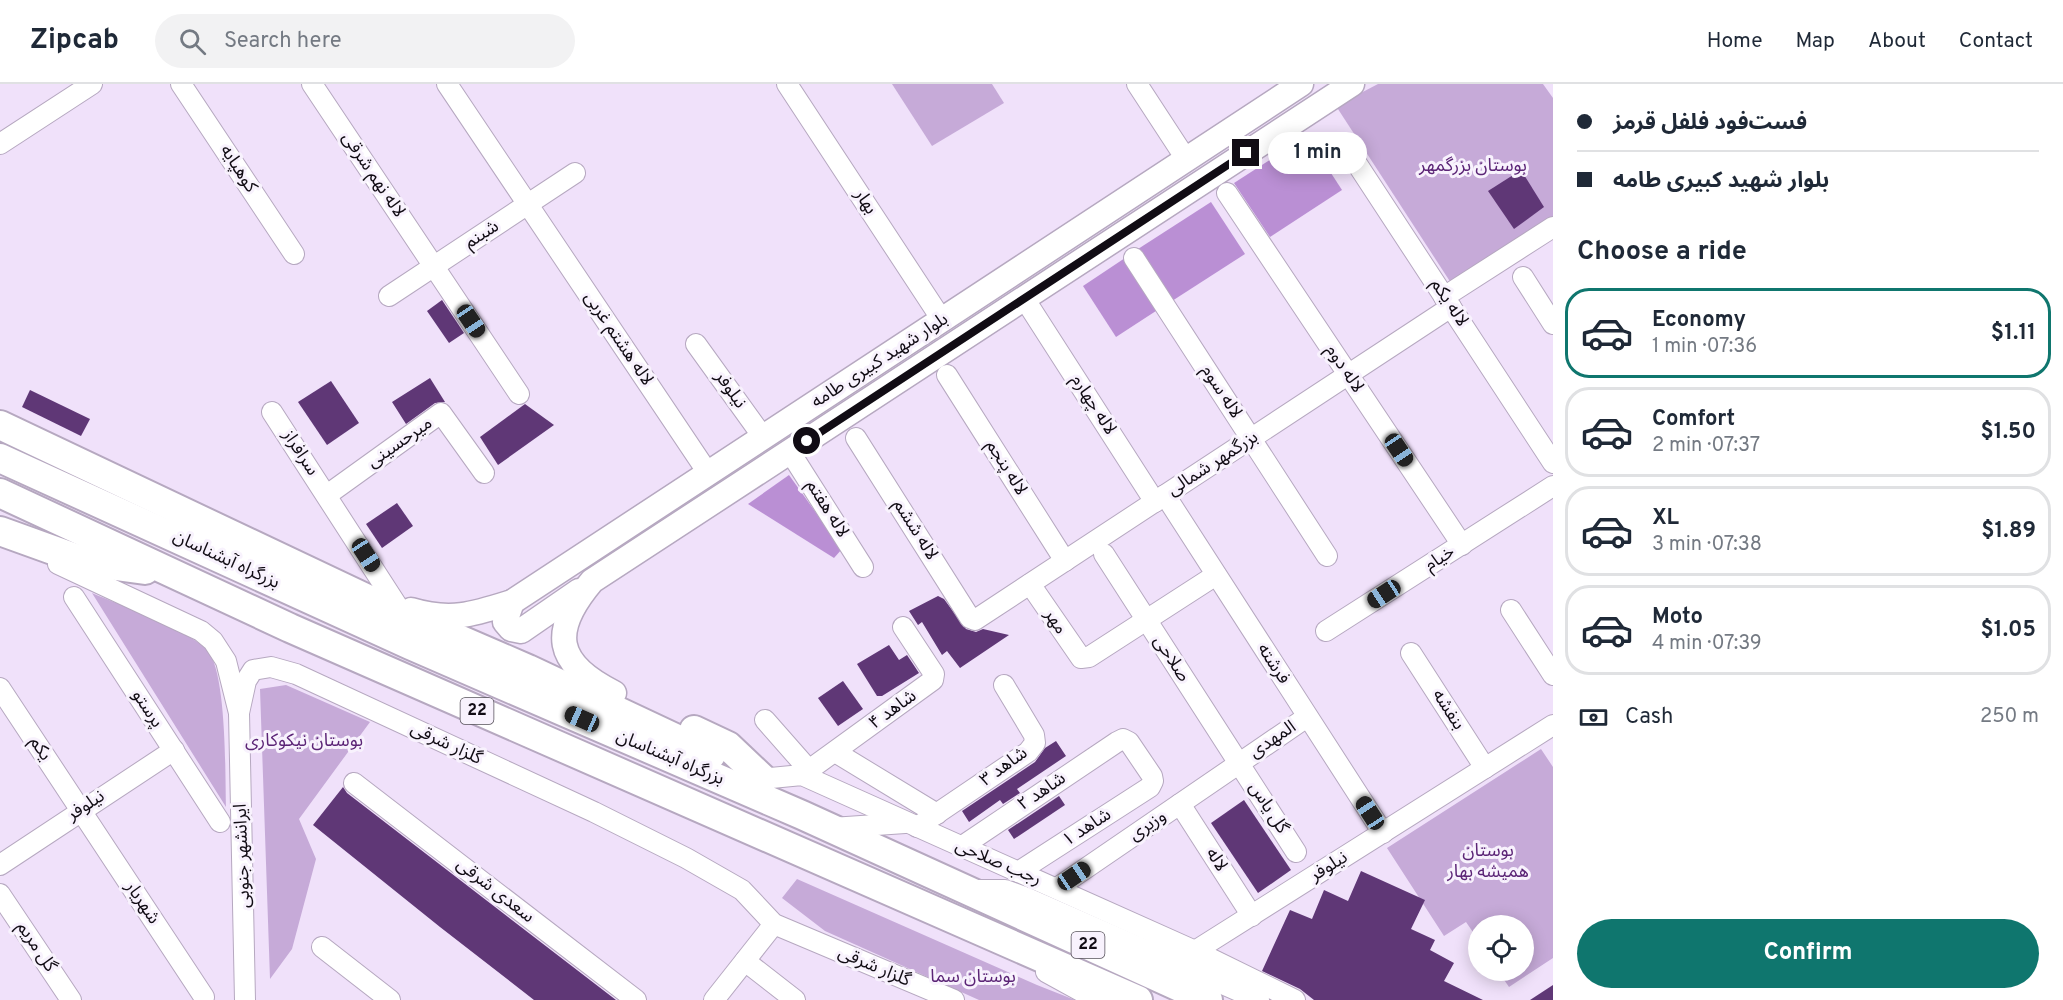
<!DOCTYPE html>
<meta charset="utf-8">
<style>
:root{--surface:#fff;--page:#f2f2f3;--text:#1f2937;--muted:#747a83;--line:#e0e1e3;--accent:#0f766e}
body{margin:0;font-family:Overpass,"Noto Sans Arabic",sans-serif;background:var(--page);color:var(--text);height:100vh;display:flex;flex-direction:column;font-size:22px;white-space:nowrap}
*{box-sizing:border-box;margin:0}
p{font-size:20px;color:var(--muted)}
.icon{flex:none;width:33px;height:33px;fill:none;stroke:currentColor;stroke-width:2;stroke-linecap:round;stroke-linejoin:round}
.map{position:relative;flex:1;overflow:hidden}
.drawer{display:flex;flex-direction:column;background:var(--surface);width:510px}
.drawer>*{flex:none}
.guide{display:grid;align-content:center;height:132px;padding:0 24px;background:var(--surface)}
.tools{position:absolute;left:1468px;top:831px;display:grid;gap:12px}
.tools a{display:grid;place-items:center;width:66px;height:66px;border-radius:50%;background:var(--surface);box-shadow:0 3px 15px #0003;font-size:30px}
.end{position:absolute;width:27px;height:27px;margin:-14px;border:8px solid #110c14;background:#fff;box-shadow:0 0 0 3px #fff}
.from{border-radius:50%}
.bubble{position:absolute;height:42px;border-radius:21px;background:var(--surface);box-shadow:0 3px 15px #0003;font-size:20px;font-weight:700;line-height:42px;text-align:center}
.car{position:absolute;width:18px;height:36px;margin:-18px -9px;border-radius:8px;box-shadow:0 0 4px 2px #0007;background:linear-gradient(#222 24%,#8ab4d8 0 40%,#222 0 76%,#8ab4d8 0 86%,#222 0)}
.guide b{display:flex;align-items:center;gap:21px;height:57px;font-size:22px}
.guide b+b{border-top:2px solid var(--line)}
.guide i{width:15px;height:15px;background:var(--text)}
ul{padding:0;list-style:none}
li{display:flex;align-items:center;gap:18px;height:90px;margin:0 12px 9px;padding:0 12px;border:3px solid var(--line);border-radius:24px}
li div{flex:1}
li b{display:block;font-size:22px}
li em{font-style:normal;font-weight:700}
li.active{border-color:var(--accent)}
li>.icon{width:54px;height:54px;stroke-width:1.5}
h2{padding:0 24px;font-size:27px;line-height:72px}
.pay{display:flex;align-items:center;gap:15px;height:66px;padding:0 24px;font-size:22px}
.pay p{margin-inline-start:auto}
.primary-button{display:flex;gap:12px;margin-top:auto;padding:12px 24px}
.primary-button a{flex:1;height:69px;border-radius:36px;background:var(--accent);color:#fff;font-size:24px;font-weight:700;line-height:69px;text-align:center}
header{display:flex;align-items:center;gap:36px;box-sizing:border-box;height:84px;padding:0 30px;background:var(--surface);border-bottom:2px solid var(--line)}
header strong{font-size:28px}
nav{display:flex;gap:33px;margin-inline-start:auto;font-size:21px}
.search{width:420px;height:54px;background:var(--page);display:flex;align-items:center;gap:15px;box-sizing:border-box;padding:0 21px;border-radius:33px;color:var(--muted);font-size:22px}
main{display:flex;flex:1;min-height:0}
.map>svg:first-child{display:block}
.green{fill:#c6aad8}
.forest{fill:#ba8fd4}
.building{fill:#5f3776}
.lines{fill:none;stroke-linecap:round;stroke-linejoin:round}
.minor-casing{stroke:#b6a8c0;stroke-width:22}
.major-casing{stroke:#b6a8c0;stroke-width:27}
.highway-casing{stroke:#b6a8c0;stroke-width:32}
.minor{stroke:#fff;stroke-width:20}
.major{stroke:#fff;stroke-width:24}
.highway{stroke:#fff;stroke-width:28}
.route{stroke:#110c14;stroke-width:8}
.labels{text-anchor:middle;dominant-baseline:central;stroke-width:6;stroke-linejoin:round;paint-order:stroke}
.shield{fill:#f8f2fd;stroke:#56515a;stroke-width:1.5}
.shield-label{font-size:16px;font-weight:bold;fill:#110c14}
.park-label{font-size:18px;fill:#5b2476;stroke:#f8f2fd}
.street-label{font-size:18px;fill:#110c14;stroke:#f8f2fd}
</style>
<header>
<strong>Zipcab</strong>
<div class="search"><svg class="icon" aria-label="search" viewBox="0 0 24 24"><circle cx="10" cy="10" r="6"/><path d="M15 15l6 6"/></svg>Search here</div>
<nav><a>Home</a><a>Map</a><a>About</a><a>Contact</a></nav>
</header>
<main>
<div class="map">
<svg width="1553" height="916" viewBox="0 0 1553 916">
<rect width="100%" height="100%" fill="#f0e1fa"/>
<g class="green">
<path d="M892 0H992L1004 19 932 62Z"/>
<path d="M1378 0H1543L1553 14V134L1451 199 1336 22Z"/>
<path d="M92 509C120 521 187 545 207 566 227 587 225 691 226 723Z"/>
<path d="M286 601 370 638 299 735 316 775 292 865 270 895 260 605Z"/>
<path d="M1541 665 1553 683V874L1509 903 1498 887 1524 886V842H1479V857L1466 838 1444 852 1387 764Z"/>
<path d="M797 795 1037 901 1075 916H979L825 847 782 814Z"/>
</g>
<g class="forest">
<path d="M1307 52 1342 106 1270 153 1234 99Z"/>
<path d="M1211 118 1245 170 1172 217 1138 165Z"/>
<path d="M1125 174 1159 225 1116 253 1083 202Z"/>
<path d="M789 391 842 465 834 474 748 420Z"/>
</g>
<g class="building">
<path d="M1521 86 1544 123 1514 145 1488 107Z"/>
<path d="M442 216 464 249 449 259 427 227Z"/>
<path d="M430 294 445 318 435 319 406 340 392 318Z"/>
<path d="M331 297 359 339 327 361 298 318Z"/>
<path d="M30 306 90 335 81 352 22 323Z"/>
<path d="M525 320 554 341 498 381 480 353Z"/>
<path d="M397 419 413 442 382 464 366 440Z"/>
<path d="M938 512 944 515 966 545 976 548 983 545 1009 551 960 584 947 567 942 571 922 538 918 541 909 527Z"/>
<path d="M889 561 899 576 907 571 919 589 882 612H877L857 580Z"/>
<path d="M843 597 863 625 838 642 818 614Z"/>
<path d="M1056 657 1066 672 1017 705 1020 709 1003 720 1000 716 969 738 962 727 1035 678 1045 664Z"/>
<path d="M343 703 347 709 616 916H534L440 843 313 741Z"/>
<path d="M1059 712 1065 721 1014 755 1008 746Z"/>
<path d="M1244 716 1291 786 1258 809 1211 739Z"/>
<path d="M1361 787 1425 816 1411 845 1435 856 1430 866 1454 879 1444 897 1483 916H1314L1300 905 1262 887 1290 826 1312 835 1324 806 1348 817Z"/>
<path d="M1553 901V916H1530Z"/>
</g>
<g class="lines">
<defs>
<g id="minor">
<path d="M181 0 294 170"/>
<path d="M312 0 519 310"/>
<path d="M447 0 708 389"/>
<path d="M787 0 942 236"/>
<path d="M1137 0 1186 75"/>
<path d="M0 60 92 0"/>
<path d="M1344 60 1553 379"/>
<path d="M1227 109 1462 461"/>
<path d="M1134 174 1327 472"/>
<path d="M1523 193 1553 240"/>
<path d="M389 212 575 89"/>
<path d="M1444 213 1553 143"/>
<path d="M1031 225 1155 418"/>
<path d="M696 260 763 353"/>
<path d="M947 291 1065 477"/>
<path d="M272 328 398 523"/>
<path d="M856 354 970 534 975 536 1451 223"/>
<path d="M790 368 863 483"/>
<path d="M327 411 441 329 484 389"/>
<path d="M1165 411 1383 749"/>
<path d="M1104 470 1296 768"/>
<path d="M58 480 201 547 213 557 226 577 239 629 245 916"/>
<path d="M1030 500 1081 574 1089 573 1216 491"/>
<path d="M74 513 220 738"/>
<path d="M1511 526 1553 591"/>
<path d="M1326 547 1553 402"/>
<path d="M1411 569 1485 684"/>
<path d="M0 604 204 913"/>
<path d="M239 629 246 597 253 586 271 583 296 590 594 728 686 774 742 806 774 840 954 916"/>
<path d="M765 636 809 686"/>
<path d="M835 668 937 730"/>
<path d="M802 691 933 596 934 590 903 543"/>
<path d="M750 696 802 691 1195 867 1295 916"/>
<path d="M354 699 636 916"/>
<path d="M1180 720 1252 832"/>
<path d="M917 743 1028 668 1035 659 1034 651 1004 601"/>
<path d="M832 744 905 739"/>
<path d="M961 763 1117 658 1123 655 1129 658 1152 692 1153 697 1150 703 1018 788"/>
<path d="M0 781 174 666"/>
<path d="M1057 804 1307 633"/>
<path d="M976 806H1005L1027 814 1259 916"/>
<path d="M0 810 71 916"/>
<path d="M322 863 390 916"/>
<path d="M1195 867 1553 641"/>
<path d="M745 877 795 916"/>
<path d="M1046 888 1097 916"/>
<path d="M714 916 774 840"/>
</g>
<g id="major">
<path d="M512 518 505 538 511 545 521 547 579 507"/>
<path d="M411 526C451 538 474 530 512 518L1301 0"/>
<path d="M614 609C554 579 550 547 592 497L1352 0"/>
</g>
<g id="highway">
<path d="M0 341 380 521 528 585 711 671"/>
<path d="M0 374 410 561 802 731 1208 916"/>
<path d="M0 409 290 544 1138 916"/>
<path d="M0 447 86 478 145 486"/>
<path d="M694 646 728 662 763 695"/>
</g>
</defs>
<use href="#minor" class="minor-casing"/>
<use href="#major" class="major-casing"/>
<use href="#highway" class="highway-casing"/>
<use href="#minor" class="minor"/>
<use href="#major" class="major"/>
<use href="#highway" class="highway"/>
</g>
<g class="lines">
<path class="route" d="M807 357 1246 69"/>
</g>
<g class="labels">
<g class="shield">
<rect x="460.5" y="614" width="33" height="26" rx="4.5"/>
<rect x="1071.5" y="848" width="33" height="26" rx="4.5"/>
</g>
<g class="shield-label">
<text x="477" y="627">22</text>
<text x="1088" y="861">22</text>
</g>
<g class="park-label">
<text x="1473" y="82">بوستان بزرگمهر</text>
<text x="304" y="657">بوستان نیکوکاری</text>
<text x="1488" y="767">بوستان<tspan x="1488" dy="21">همیشه بهار</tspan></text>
<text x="973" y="893">بوستان سما</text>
</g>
<g class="street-label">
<text transform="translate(238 85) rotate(57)">کوهپایه</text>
<text transform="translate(373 91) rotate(56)">لاله نهم شرقی</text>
<text transform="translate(865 118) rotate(57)">بهار</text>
<text transform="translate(482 151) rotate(-33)">شبنم</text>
<text transform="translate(1449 219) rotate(57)">لاله یکم</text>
<text transform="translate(618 255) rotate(56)">لاله هشتم غربی</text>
<text transform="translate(880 277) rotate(-33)">بلوار شهید کبیری طامه</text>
<text transform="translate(1344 285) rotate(56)">لاله دوم</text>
<text transform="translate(730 306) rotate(55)">نیلوفر</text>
<text transform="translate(1221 308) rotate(57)">لاله سوم</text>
<text transform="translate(1093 321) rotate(57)">لاله چهارم</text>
<text transform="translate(400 359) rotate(-35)">میرحسینی</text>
<text transform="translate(300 369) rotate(57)">سرافراز</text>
<text transform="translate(1213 380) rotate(-33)">بزرگمهر شمالی</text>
<text transform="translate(1006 384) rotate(58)">لاله پنجم</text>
<text transform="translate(827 425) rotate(58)">لاله هفتم</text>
<text transform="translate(915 446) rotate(58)">لاله ششم</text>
<text transform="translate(1440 475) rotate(-33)">خیام</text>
<text transform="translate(226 476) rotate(25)">بزرگراه آبشناسان</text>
<text transform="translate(1055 538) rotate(57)">مهر</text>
<text transform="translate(1171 575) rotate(57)">صلاحی</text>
<text transform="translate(1273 580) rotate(57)">فرشته</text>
<text transform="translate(147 625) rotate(57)">پرستو</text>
<text transform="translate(893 626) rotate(-36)">شاهد ۴</text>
<text transform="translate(1448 626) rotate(57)">بنفشه</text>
<text transform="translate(1273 656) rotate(-34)">المهدی</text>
<text transform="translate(446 660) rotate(25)">گلزار شرقی</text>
<text transform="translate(40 665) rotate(57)">یکم</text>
<text transform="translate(670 674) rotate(23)">بزرگراه آبشناسان</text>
<text transform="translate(1004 683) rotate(-36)">شاهد ۳</text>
<text transform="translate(1042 708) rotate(-34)">شاهد ۲</text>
<text transform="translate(86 722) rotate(-33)">نیلوفر</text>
<text transform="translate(1268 724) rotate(57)">گل یاس</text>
<text transform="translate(1148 742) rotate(-34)">وزیری</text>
<text transform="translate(1087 744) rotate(-33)">شاهد ۱</text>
<text transform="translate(243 772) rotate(-92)">ایرانشهر جنوبی</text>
<text transform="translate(1216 776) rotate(57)">لاله</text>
<text transform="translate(998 779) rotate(23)">رجب صلاحی</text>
<text transform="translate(1329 783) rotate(-32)">نیلوفر</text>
<text transform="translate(495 807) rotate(38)">سعدی شرقی</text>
<text transform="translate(142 819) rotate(56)">شهریار</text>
<text transform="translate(36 863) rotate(56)">گل مریم</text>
<text transform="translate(874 883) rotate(23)">گلزار شرقی</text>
</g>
</g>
</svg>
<div class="tools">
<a><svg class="icon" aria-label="locate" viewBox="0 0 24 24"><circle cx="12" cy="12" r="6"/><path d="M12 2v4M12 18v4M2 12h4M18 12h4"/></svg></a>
</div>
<i class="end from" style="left:807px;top:357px"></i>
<i class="end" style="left:1246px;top:69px"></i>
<div class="bubble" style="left:1268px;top:48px;width:99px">1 min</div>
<i class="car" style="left:471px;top:237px;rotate:146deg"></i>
<i class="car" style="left:1399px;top:366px;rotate:146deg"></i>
<i class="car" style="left:366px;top:471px;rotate:147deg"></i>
<i class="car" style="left:1384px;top:510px;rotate:237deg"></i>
<i class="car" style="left:582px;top:635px;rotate:294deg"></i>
<i class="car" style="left:1370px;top:729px;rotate:327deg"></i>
<i class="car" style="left:1074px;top:792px;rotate:56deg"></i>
</div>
<section class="drawer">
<div class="guide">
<b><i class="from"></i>فست‌فود فلفل قرمز</b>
<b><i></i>بلوار شهید کبیری طامه</b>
</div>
<h2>Choose a ride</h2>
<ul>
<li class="active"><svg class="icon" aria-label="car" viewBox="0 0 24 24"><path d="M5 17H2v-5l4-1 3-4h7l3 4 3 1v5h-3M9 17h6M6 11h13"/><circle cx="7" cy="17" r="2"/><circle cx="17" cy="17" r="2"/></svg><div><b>Economy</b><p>1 min · 07:36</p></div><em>$1.11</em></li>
<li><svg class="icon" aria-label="car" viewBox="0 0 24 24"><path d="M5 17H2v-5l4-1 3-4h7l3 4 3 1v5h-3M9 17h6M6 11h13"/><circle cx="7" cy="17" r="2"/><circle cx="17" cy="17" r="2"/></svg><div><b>Comfort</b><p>2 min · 07:37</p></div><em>$1.50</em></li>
<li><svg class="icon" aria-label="car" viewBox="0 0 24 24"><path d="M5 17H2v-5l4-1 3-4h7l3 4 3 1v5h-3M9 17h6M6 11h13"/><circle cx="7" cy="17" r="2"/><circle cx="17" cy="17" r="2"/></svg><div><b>XL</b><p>3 min · 07:38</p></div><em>$1.89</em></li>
<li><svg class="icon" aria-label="car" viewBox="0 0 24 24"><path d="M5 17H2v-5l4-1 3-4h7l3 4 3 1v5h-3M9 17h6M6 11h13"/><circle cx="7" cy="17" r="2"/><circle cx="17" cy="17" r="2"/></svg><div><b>Moto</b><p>4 min · 07:39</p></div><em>$1.05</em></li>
</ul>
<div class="pay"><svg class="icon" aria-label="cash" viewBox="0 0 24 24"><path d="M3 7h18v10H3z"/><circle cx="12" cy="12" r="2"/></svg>Cash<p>250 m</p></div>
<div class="primary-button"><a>Confirm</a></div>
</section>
</main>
